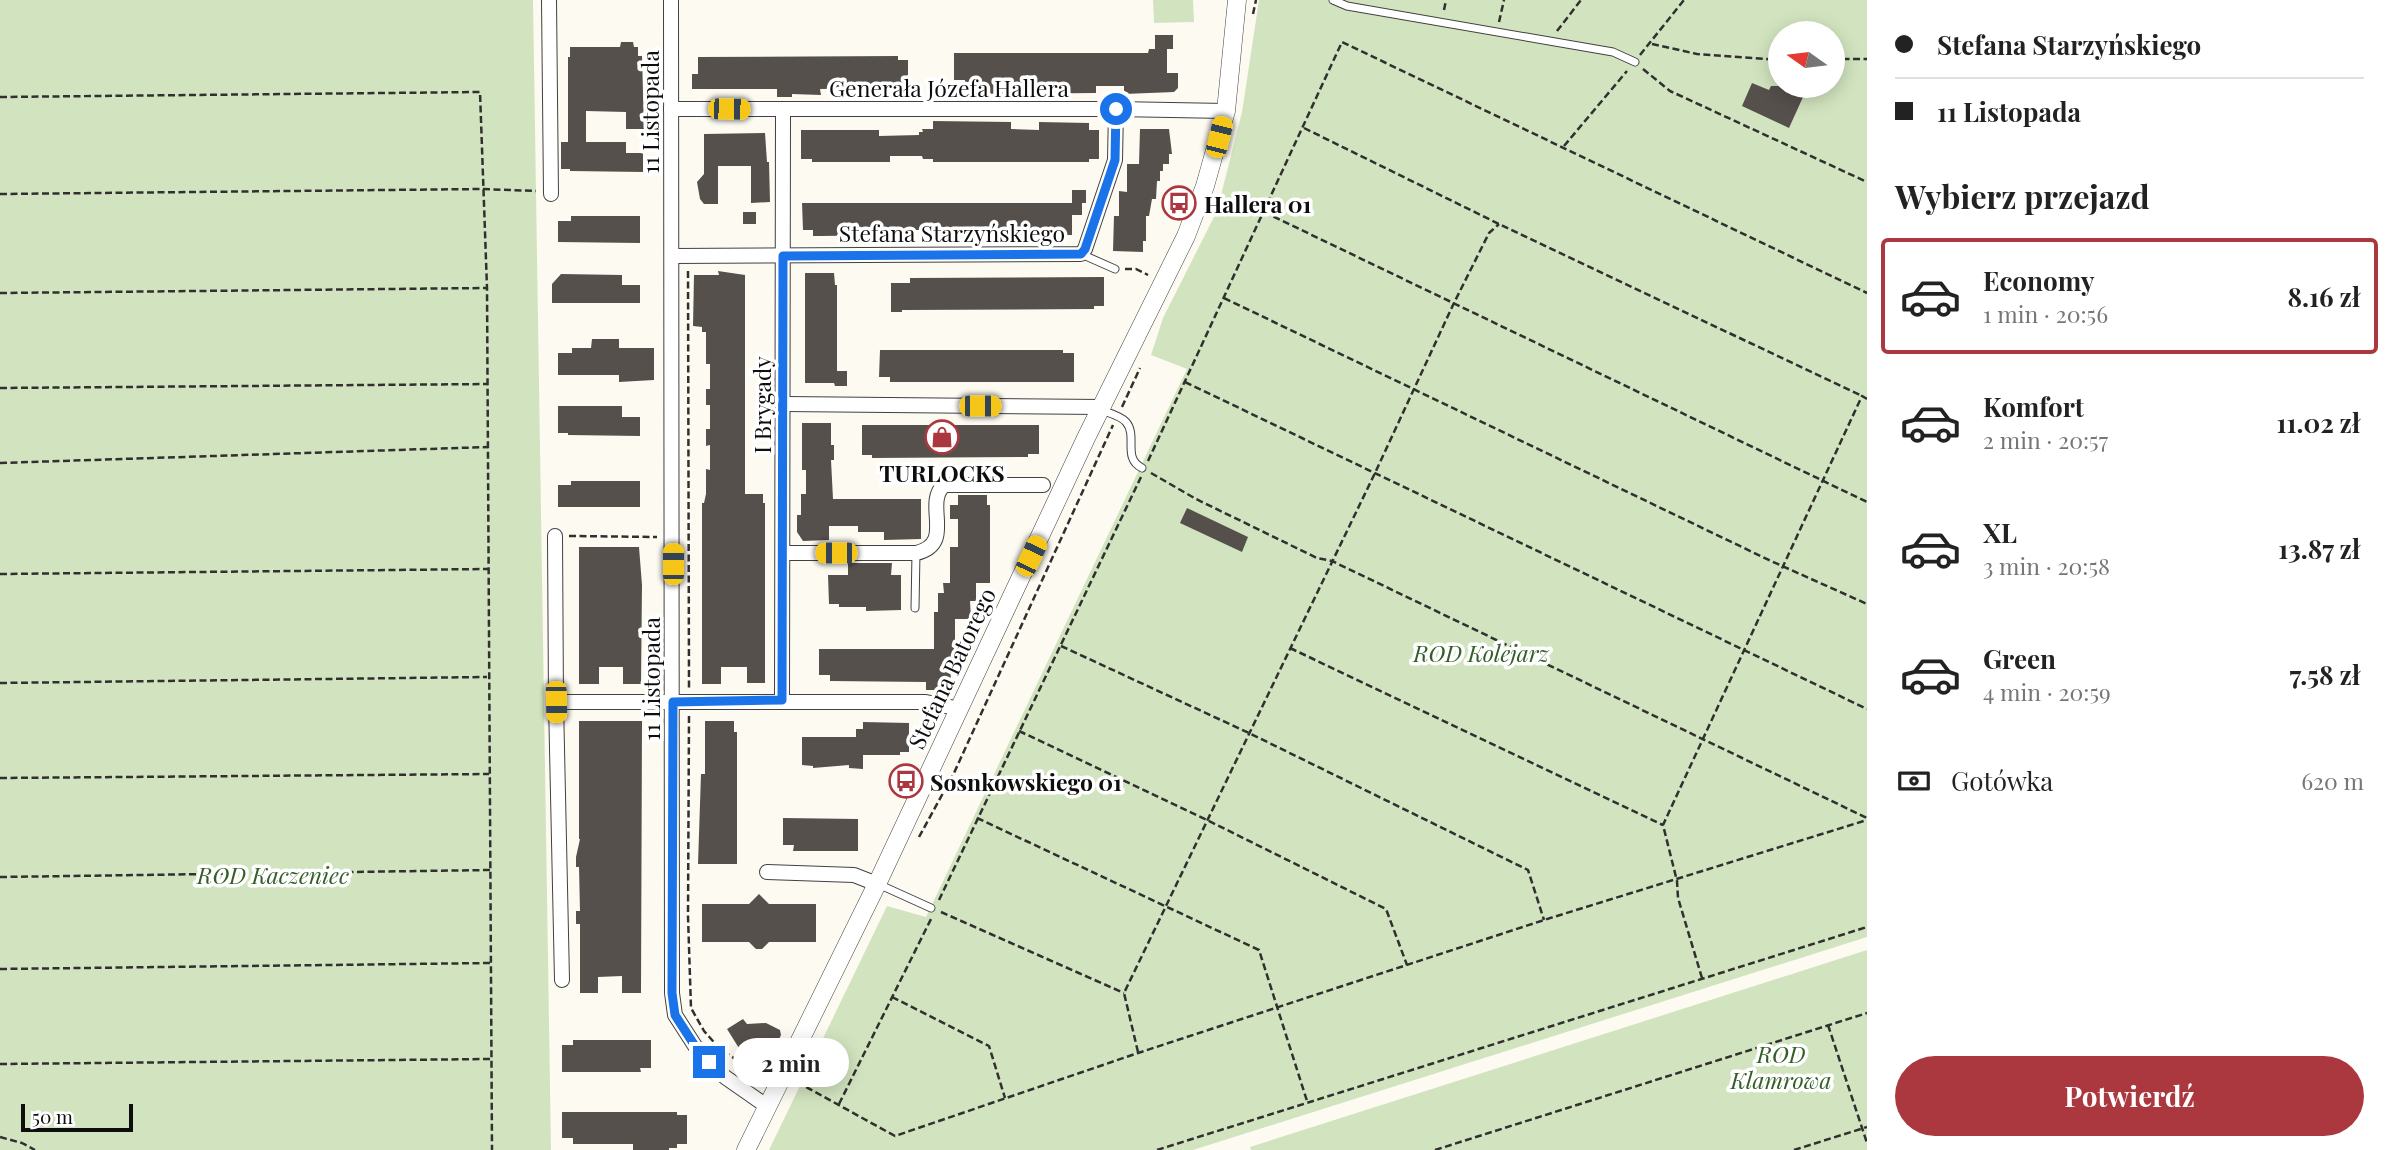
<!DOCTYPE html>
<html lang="pl">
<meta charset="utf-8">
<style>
:root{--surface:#fff;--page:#f6f6f6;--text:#222;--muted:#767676;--line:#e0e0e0;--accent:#ac383f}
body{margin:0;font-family:"Playfair Display",serif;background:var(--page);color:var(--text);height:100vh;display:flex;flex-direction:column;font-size:26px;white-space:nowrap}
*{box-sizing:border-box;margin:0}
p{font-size:23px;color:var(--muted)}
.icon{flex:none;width:38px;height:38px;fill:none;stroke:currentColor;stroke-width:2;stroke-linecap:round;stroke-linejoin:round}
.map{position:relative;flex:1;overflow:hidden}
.drawer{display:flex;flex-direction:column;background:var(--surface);width:525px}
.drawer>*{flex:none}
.top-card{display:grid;align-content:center;height:154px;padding:0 28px;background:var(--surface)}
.needle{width:46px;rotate:284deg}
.tools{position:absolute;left:1768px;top:21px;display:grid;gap:14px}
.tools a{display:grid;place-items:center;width:77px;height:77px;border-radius:50%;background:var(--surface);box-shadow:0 4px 18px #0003;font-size:35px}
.scale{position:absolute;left:21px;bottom:18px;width:112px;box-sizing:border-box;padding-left:7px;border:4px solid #0e0e0e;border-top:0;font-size:19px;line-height:24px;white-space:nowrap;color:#0e0e0e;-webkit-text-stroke:5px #fff;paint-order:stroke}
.end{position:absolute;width:32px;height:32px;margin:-16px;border:9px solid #1a73e8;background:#fff;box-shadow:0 0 0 4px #fff}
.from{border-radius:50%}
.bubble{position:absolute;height:49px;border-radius:24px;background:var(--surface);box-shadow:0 4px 18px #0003;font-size:23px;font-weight:700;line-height:49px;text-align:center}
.car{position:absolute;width:21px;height:42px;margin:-21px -10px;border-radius:9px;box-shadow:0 0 5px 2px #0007;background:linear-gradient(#f5c518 24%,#345 0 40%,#f5c518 0 76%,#345 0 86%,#f5c518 0)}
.top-card b{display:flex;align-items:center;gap:24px;height:66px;font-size:26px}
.top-card b+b{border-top:2px solid var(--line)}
.top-card i{width:18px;height:18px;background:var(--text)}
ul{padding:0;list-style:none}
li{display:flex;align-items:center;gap:21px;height:116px;margin:0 14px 10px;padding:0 14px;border:4px solid transparent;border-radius:7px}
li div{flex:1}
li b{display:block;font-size:26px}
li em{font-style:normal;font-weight:700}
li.on{border-color:var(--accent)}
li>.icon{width:63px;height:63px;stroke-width:1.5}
h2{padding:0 28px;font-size:32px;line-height:84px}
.pay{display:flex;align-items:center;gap:18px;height:77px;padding:0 28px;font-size:26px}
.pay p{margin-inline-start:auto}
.action{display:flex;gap:14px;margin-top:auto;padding:14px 28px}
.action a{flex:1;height:80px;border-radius:42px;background:var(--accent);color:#fff;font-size:28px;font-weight:700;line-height:80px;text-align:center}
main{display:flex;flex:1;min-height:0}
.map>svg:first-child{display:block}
.green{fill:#d2e4bf;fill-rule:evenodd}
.building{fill:#55504c}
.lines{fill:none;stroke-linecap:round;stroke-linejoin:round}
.service-casing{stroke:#414141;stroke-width:9}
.minor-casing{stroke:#414141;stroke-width:16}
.tertiary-casing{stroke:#414141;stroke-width:19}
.path{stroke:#303030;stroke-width:2.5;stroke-dasharray:7 3.5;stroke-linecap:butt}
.service{stroke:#fff;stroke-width:7}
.minor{stroke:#fff;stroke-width:14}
.tertiary{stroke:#fff;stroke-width:18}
.route{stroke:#1a73e8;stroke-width:9}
.labels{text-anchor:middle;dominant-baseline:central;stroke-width:7;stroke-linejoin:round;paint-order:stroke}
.street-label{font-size:23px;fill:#0e0e0e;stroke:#fff}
.poi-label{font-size:23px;font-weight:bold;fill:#0e0e0e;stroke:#fff;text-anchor:start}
.park-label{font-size:23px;font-style:italic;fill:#335e27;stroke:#fff}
</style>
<main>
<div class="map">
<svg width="1867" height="1150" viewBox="0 0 1867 1150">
<rect width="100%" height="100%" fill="#fdfbf1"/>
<g class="green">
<path d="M0 0H533L551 1150H0Z"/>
<path d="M1153 0H1193L1194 22 1154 23Z"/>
<path d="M1259 0H1867V937L1193 1150H769L887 906 926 917 1187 369 1151 355 1163 318 1217 211 1242 112ZM1780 33H1832V86H1780Z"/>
<path d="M1867 950V1150H1251L1250 1147Z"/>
</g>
<g class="building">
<path d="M1155 35H1173V49H1167V73H1178V88L1174 92 1124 94V86H1096V93L983 94V85H965V80H954V53H1148L1149 49H1155Z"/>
<path d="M621 42H633L634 47H638V56H642L644 129H626V112L586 111V142H626V153H643V172L570 171V169H561V142H568V57H570V47H620Z"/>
<path d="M898 56V60H908V88L820 89 821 95 792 94V97H777V89H692V74H698V57Z"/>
<path d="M1752 83 1769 90 1771 86H1808L1789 128 1742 106Z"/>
<path d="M933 121 1011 122V129L1039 130V122L1089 123V130H1099V159H1089V162H933V159H923L922 156H890V162H812V159H801V130H879V136L919 135V132H923L922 129H933Z"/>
<path d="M1140 129H1169L1172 154H1169V164H1163V171H1160V181H1157L1156 199H1152L1149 216H1146V241H1143V252L1113 251 1114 216H1119V191L1127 192V164H1139Z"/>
<path d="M765 133 767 162H769L770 202 751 203V166H718V204H704L700 199 697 182 704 174V134Z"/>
<path d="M1072 190H1086V203H1082V215H1072V235H990V243H975V235H923L922 230H893V235L821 236H813V230H803L802 203H1075H1072Z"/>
<rect x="743" y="212" width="13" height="12"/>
<path d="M571 216H640V243L558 242V221H571Z"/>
<path d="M718 271 745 275V494H763V503H765V683H747V667H721V684H702V503H704L706 494V469L710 470V445L706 446V429H710V405H706V389H710V364H706V332H702V327L693 326 694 275H719Z"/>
<path d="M805 273H834L835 285H837V371H847V386H835L834 383H805Z"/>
<path d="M561 274 622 275V285H640V303H552V284Z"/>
<path d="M1104 277V306H1094V309L902 310V312H891V283H910V278Z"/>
<path d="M592 339H619V348H654V380L619 382V375H558V353H572V348H591Z"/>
<path d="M880 350H1063V353H1074V382H890V377H879Z"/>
<path d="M558 406H622V417H640V436L568 435V433H558Z"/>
<path d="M802 423H831V445H834V460H831L833 499H921V539L884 540V532H858V526H829V540L803 541 797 532V515H801V494H806V470H802Z"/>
<path d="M862 425H1039V454H1028V457L872 458V455H862Z"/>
<path d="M571 481H640V507H558V485H571Z"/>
<path d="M958 495H987V505H990V583H976V601H970L971 619H955V653L953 666 950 667 951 680 940 685V690H926V682L830 681V675H819V649H934V612H938V593H944L943 583H950V547H958V519H950V505H958Z"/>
<path d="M1187 508 1248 537 1242 552 1180 523Z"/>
<path d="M579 547H639L642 585 641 684H623V667H599V684H579Z"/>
<path d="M848 563H892L891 575H901V610L866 611V607H839V604H829L828 575H848Z"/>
<path d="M579 721H642L641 993H622V976L598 977V993H580V924H576V911H580L579 867H576V857L580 839H579Z"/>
<path d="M705 721H734V732H737V864H698L701 774H705Z"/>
<path d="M863 722 909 723V752H900V755H863V769L849 768V765L813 768V766L802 765V737H856V729H863Z"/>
<path d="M783 818 858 819V851H793L794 845H783Z"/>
<path d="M759 894 769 904H816V942H769L762 949H756L749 942H702V904H749Z"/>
<path d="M743 1019 747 1024 766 1023 780 1030 781 1035 773 1052H767L761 1059H755L749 1053H742L727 1029Z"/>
<path d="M573 1040H651V1068H640L641 1072H562V1045H573Z"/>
<path d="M562 1112H677V1115H687V1144H677V1148H669V1150H633V1144H573V1138H562Z"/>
</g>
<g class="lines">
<defs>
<g id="service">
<path d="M1333 0 1347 6 1613 52 1635 62"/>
<path d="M1081 254 1115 269"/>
<path d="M1101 410C1109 413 1121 416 1126 422 1138 436 1122 458 1142 468"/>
<path d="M915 608 916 553"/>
<path d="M878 884 931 908"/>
</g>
<g id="minor">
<path d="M549 0 551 194"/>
<path d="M671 0 672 993 675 1015 695 1046 725 1077 768 1107"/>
<path d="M671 109H1116L1226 111"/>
<path d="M672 256 1081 254 1085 249 1115 160 1116 109"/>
<path d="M784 404 1101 407"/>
<path d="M555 536 556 702 562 980"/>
<path d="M783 553H916C956 544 923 504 944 485H1043"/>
<path d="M782 700 783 110"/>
<path d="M556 702H926L960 709"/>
<path d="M767 872 854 875 877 884"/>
</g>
<path id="tertiary" d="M746 1150 877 884 1086 438 1186 236 1205 186 1226 111 1237 0"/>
</defs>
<use href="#service" class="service-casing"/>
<use href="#minor" class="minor-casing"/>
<use href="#tertiary" class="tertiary-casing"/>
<g class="path">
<path d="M1444 10 1446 0"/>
<path d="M1253 14 1256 0"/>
<path d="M1499 22 1504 0"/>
<path d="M1557 31 1581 0"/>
<path d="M1652 44 1697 54 1780 60"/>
<path d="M1640 55 1684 0"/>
<path d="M1832 59H1867"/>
<path d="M1643 69 1670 91 1867 182"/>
<path d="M0 97 480 92 487 288 492 1150"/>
<path d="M1304 128 1499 224 1862 396"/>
<path d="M1564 146 1627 71"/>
<path d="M0 194 483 189 536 191"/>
<path d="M1264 212 1867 502"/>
<path d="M1125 269H1136L1148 275"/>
<path d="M688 271 689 688"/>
<path d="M0 293 487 288"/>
<path d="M1224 298 1771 561 1867 604"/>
<path d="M1185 382 1867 709"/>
<path d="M0 388 488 384"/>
<path d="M1122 407 1140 368"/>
<path d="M1148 461 1342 42 1867 293"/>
<path d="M0 463 488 447"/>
<path d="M1151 473 1196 499 1317 558 1332 561 1867 818"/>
<path d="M569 536 657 537"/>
<path d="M0 574 488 569"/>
<path d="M1061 646 1249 733 1528 870 1544 920"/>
<path d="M1290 648 1663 825"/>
<path d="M0 683 487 677"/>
<path d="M689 716 688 916 691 1008 704 1031 720 1049 765 1078"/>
<path d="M1019 731 1207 820 1386 909 1407 965"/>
<path d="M0 778 489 774"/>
<path d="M977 818 1259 950 1307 1101"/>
<path d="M919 837 954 773 1113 425"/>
<path d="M0 877 490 870"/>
<path d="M939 900 1141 477"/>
<path d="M941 912 1124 993"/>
<path d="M0 969 490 963"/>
<path d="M1702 978 1678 898 1677 881 1663 825 1862 396 1867 399"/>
<path d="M892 997 989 1046 1005 1098"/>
<path d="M1828 1025 1867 1143"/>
<path d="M1138 1052 1124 993 1375 473 1453 305 1489 233 1499 224"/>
<path d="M0 1064 490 1059"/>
<path d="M797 1082 895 1136 1138 1053 1544 920 1867 820"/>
<path d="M839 1104 931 919"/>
<path d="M0 1137 22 1143 35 1150"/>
<path d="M1157 1150 1867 927"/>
<path d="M1435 1150 1867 1013"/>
<path d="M1794 1150 1867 1127"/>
</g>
<use href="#service" class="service"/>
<use href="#minor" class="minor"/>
<use href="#tertiary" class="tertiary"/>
</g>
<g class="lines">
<path class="route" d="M709 1062 695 1046 675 1015 672 993 673 702 782 700 783 256 1081 254 1085 249 1115 160 1116 109"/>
</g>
<defs>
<symbol id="bus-ring" viewBox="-11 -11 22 22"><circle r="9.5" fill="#fff" stroke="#ac383f" stroke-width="1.5"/><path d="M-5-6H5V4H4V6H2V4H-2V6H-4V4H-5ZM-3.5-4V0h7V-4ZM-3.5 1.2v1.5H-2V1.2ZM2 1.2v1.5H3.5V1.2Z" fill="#ac383f"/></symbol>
<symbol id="shop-ring" viewBox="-11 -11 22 22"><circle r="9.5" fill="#fff" stroke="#ac383f" stroke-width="1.5"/><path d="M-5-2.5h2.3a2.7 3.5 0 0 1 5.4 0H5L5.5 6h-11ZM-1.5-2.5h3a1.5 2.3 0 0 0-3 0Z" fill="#ac383f"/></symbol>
</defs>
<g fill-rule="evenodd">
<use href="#bus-ring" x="1160" y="184" width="38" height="38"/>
<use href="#shop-ring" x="923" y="418" width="38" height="38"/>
<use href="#bus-ring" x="887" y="762" width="38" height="38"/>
</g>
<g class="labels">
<g class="street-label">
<text x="949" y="87">Generała Józefa Hallera</text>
<text transform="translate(649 112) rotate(-90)">11 Listopada</text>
<text x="952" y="232">Stefana Starzyńskiego</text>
<text transform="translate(761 405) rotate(-90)">I Brygady</text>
<text transform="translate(951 668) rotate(-65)">Stefana Batorego</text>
<text transform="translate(650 679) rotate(-90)">11 Listopada</text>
</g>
<g class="poi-label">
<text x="1204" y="203">Hallera 01</text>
<text x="942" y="472" text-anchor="middle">TURLOCKS</text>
<text x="930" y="781">Sosnkowskiego 01</text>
</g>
<g class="park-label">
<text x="1481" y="652">ROD Kolejarz</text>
<text x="273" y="874">ROD Kaczeniec</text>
<text x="1781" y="1053">ROD<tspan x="1781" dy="26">Klamrowa</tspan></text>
</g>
</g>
</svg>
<div class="tools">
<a><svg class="needle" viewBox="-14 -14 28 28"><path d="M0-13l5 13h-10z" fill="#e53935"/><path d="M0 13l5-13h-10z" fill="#767676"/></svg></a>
</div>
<div class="scale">50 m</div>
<i class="end from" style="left:1116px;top:109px"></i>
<i class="end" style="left:709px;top:1062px"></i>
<div class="bubble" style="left:733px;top:1038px;width:116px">2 min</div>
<i class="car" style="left:729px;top:109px;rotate:91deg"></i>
<i class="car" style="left:1219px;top:137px;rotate:14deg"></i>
<i class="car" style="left:980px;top:406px;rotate:90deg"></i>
<i class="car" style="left:836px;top:553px;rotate:270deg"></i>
<i class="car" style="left:1031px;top:556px;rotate:25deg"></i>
<i class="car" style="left:673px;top:564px;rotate:0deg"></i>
<i class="car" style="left:556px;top:702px;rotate:179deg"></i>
</div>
<section class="drawer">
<div class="top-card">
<b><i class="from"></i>Stefana Starzyńskiego</b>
<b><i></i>11 Listopada</b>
</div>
<h2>Wybierz przejazd</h2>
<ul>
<li class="on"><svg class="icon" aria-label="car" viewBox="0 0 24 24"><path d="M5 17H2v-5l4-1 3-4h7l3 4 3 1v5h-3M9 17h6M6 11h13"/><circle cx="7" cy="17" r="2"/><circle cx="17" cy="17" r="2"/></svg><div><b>Economy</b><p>1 min · 20:56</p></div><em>8.16 zł</em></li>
<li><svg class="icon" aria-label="car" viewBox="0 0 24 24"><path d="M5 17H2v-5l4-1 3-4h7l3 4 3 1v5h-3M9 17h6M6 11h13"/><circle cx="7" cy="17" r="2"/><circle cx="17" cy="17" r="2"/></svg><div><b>Komfort</b><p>2 min · 20:57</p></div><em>11.02 zł</em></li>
<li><svg class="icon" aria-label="car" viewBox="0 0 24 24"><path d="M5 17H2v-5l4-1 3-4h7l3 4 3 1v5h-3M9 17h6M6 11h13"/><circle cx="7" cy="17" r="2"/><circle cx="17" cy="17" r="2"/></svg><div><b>XL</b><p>3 min · 20:58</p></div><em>13.87 zł</em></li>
<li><svg class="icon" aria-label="car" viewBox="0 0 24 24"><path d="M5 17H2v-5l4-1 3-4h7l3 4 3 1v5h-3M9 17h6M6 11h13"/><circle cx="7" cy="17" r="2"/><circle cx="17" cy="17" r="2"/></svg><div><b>Green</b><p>4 min · 20:59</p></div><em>7.58 zł</em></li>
</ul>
<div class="pay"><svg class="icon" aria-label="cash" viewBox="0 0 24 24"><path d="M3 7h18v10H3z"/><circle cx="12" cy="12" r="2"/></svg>Gotówka<p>620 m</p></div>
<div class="action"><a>Potwierdź</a></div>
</section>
</main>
